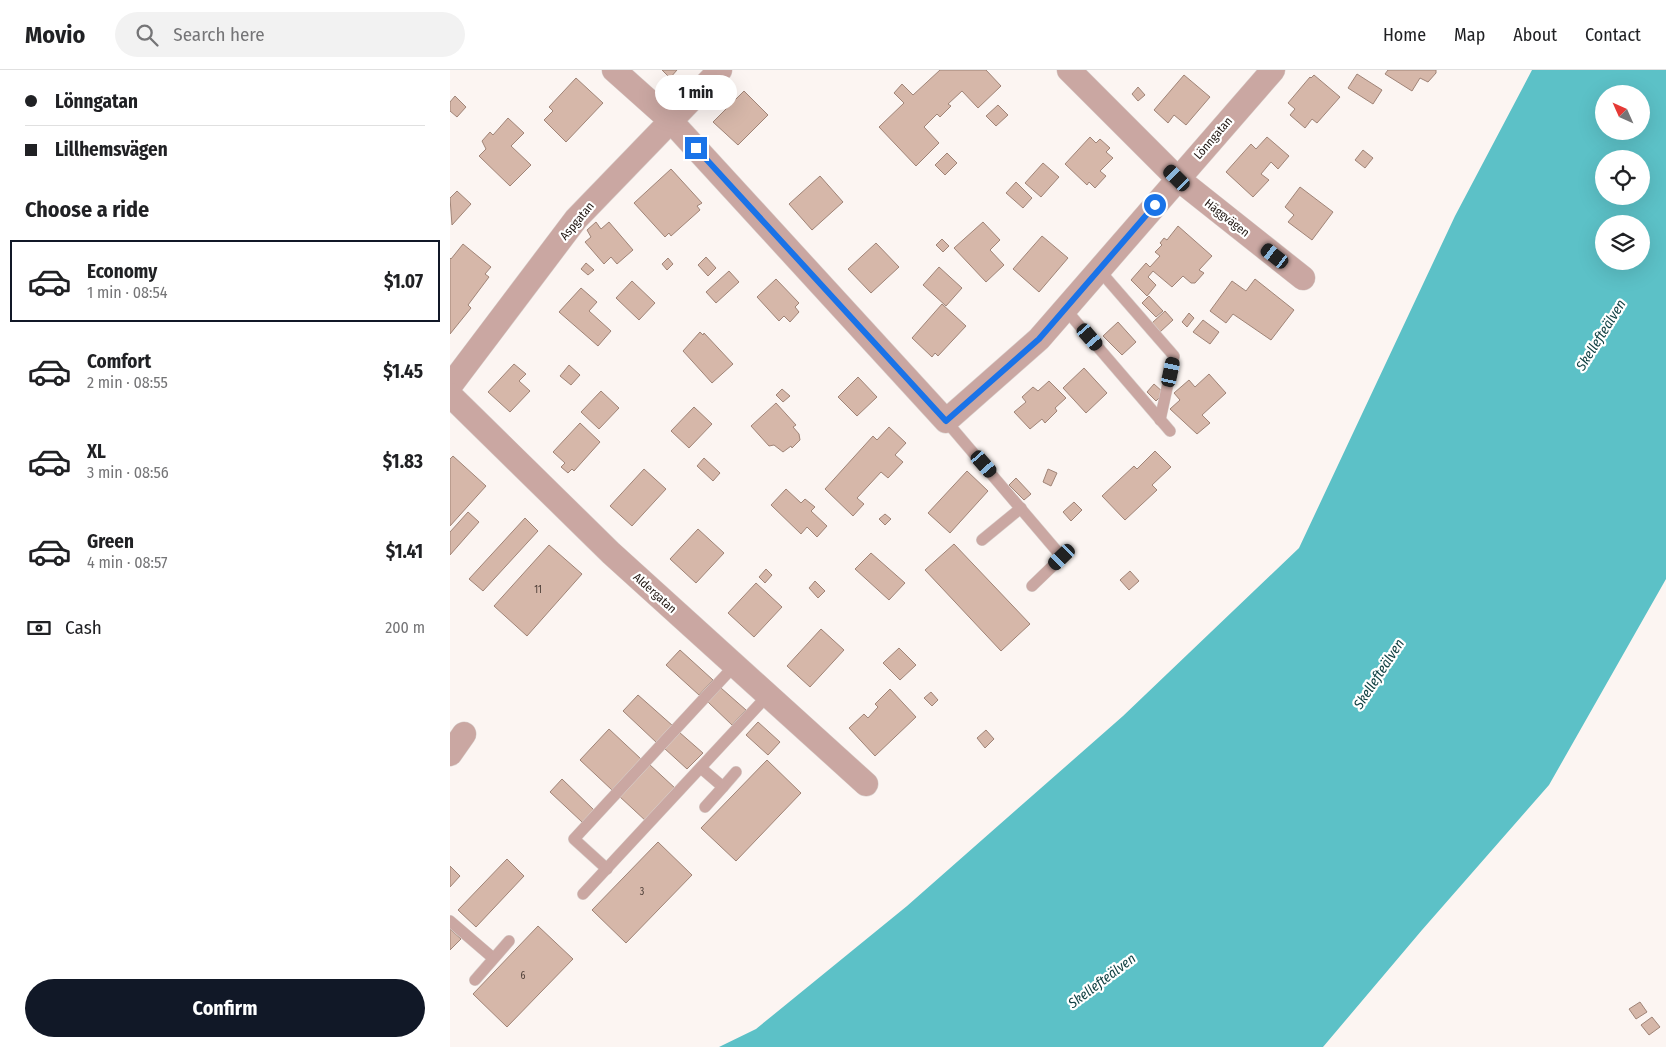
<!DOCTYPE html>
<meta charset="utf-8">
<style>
:root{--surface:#fff;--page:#f2f2f2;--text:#202124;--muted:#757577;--line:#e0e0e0;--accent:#111827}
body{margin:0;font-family:"Fira Sans Condensed",sans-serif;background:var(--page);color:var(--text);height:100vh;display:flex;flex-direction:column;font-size:19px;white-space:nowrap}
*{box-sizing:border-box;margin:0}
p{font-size:16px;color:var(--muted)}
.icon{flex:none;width:28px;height:28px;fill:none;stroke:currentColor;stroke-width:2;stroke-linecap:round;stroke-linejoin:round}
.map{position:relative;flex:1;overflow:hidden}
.details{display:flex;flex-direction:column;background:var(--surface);width:450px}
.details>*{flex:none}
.guide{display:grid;align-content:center;height:110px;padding:0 25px;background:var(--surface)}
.needle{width:32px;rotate:315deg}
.fabs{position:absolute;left:1145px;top:15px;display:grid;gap:10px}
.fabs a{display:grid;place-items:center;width:55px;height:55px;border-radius:50%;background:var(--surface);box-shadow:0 5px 20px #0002;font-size:25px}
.end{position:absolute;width:22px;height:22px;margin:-11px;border:6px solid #1a73e8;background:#fff;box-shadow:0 0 0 2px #fff}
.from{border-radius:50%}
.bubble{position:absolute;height:35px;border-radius:18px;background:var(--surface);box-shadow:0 5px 20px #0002;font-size:16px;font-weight:700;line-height:35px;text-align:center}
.car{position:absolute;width:15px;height:30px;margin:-15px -8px;border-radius:6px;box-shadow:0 0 4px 1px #0007;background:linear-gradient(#222 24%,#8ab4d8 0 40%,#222 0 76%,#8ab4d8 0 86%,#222 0)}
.guide b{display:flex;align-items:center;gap:18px;height:48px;font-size:19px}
.guide b+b{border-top:1px solid var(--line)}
.guide i{width:12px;height:12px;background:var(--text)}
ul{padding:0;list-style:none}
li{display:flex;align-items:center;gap:15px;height:82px;margin:0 10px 8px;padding:0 15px;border:2px solid transparent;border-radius:0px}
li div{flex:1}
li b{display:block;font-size:19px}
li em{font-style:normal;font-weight:700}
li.active{border-color:var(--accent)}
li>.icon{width:45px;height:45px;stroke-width:1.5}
h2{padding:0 25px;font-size:22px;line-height:60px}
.pay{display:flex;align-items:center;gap:12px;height:55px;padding:0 25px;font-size:19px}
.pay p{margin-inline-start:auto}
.cta{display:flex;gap:10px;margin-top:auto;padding:10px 25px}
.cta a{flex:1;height:58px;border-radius:30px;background:var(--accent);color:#fff;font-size:20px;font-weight:700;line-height:58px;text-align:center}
header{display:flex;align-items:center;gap:30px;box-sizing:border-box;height:70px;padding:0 25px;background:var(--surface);border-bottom:1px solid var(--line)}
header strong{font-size:24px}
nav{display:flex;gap:28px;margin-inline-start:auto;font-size:18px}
.search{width:350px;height:45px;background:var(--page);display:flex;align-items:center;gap:12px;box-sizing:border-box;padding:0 18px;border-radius:28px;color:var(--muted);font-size:19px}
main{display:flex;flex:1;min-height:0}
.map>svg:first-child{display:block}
.water{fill:#5cc1c7;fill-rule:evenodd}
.building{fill:#d6b7a9;stroke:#a08477}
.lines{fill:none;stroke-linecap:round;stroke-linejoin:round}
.service-casing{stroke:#d9d1ce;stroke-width:12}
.minor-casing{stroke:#d9d1ce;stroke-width:25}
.service{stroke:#caa7a2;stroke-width:11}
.minor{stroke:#caa7a2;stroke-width:24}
.route{stroke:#1a73e8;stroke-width:6}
.labels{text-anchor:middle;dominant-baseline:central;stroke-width:4.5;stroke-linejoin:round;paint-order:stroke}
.number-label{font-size:10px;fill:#4e3f38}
.street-label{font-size:12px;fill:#211712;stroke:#fff}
.water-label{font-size:14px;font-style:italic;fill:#114143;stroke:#fff}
</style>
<header>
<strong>Movio</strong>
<div class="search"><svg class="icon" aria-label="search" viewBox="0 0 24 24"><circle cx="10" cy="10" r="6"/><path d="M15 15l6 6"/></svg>Search here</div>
<nav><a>Home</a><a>Map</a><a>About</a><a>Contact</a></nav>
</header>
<main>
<section class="details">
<div class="guide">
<b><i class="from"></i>Lönngatan</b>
<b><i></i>Lillhemsvägen</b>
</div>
<h2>Choose a ride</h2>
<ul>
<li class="active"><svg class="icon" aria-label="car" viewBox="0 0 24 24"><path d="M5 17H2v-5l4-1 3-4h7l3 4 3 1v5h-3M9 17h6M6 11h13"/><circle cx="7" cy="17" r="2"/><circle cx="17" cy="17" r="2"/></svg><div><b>Economy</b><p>1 min · 08:54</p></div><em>$1.07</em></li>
<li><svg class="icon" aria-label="car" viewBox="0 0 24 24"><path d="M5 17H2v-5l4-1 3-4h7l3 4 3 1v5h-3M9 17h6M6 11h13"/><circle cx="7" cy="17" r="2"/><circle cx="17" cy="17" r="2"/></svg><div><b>Comfort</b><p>2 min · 08:55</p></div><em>$1.45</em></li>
<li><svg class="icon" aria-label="car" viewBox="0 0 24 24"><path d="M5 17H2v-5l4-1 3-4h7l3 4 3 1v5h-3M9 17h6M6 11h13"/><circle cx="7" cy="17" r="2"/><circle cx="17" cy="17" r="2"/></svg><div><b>XL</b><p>3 min · 08:56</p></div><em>$1.83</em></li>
<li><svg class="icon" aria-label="car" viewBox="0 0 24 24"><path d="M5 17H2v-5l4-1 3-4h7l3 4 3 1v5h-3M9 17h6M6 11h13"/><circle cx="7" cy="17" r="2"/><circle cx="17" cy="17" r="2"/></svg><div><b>Green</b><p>4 min · 08:57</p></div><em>$1.41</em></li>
</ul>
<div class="pay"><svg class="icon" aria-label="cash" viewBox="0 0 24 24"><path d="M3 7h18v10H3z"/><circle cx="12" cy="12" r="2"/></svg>Cash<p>200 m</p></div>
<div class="cta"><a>Confirm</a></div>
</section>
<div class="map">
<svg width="1216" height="977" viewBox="0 0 1216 977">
<rect width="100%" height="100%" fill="#fcf5f2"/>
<path class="water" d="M1082 0H1216V509L1099 715 972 860 873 977H269L306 959 457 836 673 646 849 478 1005 146ZM1154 24H1191V61H1154ZM1154 89H1191V126H1154ZM1154 154H1191V191H1154Z"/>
<g class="building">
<path d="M212 0H227L220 8Z"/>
<path d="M490 0H536L551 16 528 38 512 21 498 34 501 36 490 47 487 44 474 57 489 73 466 96 429 57 454 33 444 23 452 14 463 25Z"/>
<path d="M938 0H986V3L978 12 970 8 962 21 935 4Z"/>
<path d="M907 4 932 20 923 34 898 18Z"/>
<path d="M734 5 760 27 736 55 724 45 718 53 704 40Z"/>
<path d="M864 5 890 27 867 53 862 49 855 58 840 45 845 39 838 33 860 7 861 8Z"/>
<path d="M126 8 153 33 116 72 94 50 103 41 99 37Z"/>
<path d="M688 17 695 25 688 31 682 24Z"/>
<path d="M294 21 318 45 288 75 263 52Z"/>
<path d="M5 26 16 37 7 47 0 41V32Z"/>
<path d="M548 35 558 45 546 56 536 46Z"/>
<path d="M58 48 74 63 61 76 81 95 60 116 29 86 36 79 32 71 40 62 43 65Z"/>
<path d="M640 67 646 73 650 69 660 78 656 82 663 88 650 101 656 106 645 118 639 112 637 115 615 94Z"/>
<path d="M817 67 839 86 828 99 821 92 811 104 819 110 803 127 776 102 801 74 806 79Z"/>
<path d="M913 80 923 88 915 98 905 90Z"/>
<path d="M497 83 507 93 495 105 485 95Z"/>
<path d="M593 93 609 107 591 127 575 113Z"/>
<path d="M221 99 252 133 247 136 250 140 221 166 219 163 215 167 184 133Z"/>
<path d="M370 106 393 132 362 160 339 134Z"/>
<path d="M566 112 582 128 573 138 556 123Z"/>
<path d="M850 117 883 142 862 170 838 152 844 145 835 137Z"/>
<path d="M7 121 21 134 2 155 0 128Z"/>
<path d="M146 152 151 159 159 152 183 180 167 194 161 187 154 194 135 172 141 167 137 160Z"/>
<path d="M533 152 550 170 540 180 554 195 536 212 504 178Z"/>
<path d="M728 156 762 186 749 200 754 203 745 213H741L733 206 722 217 703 201 698 207 706 215 697 226 681 210 696 193 700 197 710 186 705 182 712 175 710 173 714 168 717 170Z"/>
<path d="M592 166 618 188 589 222 563 199Z"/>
<path d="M492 169 499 176 493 182 486 175Z"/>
<path d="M426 173 449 197 421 223 398 199Z"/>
<path d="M13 174 41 197 35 204 39 207 18 235 21 238 0 264V188L1 189Z"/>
<path d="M256 187 266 198 258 206 248 195Z"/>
<path d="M218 188 223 194 217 200 212 194Z"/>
<path d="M136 193 144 200 138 205 131 199Z"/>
<path d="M489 197 512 218 496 236 473 215Z"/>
<path d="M279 201 289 212 266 233 256 222Z"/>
<path d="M326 209 349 233 345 237 349 242 340 252 334 246 329 251 307 227Z"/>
<path d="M805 209 844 240 821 270 783 244 776 253 760 241 782 211 796 221Z"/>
<path d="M182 211 205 233 189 250 166 228Z"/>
<path d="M131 218 147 232 139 241 161 261 148 276 109 242Z"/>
<path d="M699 226 713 241 706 247 692 233Z"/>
<path d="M492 234 516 256 488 286 485 283 482 287 462 268Z"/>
<path d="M715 241 723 250 710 262 702 253Z"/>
<path d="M739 243 744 248 737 257 732 252Z"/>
<path d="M753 250 769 262 760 274 743 262Z"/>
<path d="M668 252 686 272 672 285 653 266Z"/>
<path d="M250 262 253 265 254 263 283 294 262 313 233 281Z"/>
<path d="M64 294 76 304 69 311 80 321 60 342 38 322Z"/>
<path d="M119 295 130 305 121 315 110 306Z"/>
<path d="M634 298 657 323 636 343 613 318Z"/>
<path d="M759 304 776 323 752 345 760 353 747 364 720 339 730 330 724 323 739 310 745 317Z"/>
<path d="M408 307 427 327 407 346 388 327Z"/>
<path d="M599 311 616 328 605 338 607 341 595 353 592 349 580 359 564 342 576 332 572 327 583 317 588 321Z"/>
<path d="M704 314 714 323 706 331 697 322Z"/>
<path d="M332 319 340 326 333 332 326 325Z"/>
<path d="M151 321 169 338 149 359 131 342Z"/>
<path d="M326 333 346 355 343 357 349 364 350 370 342 378 341 376 333 382 324 375 319 376 301 356Z"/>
<path d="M244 337 262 354 239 378 221 361Z"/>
<path d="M130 353 150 372 124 401 122 399 118 403 111 397 115 393 103 382Z"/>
<path d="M439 357 456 373 445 385 453 392 438 408 431 402 407 428 414 434 403 446 375 419 423 366 427 370Z"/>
<path d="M705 381 721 397 702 415 707 420 675 450 652 426 684 396 687 399Z"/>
<path d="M3 386 36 416 0 456V389Z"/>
<path d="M254 388 270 403 263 411 247 396Z"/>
<path d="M194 399 216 419 182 456 160 436Z"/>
<path d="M598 399 607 403 601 416 593 412Z"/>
<path d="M517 401 538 421 500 463 478 443Z"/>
<path d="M566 408 581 424 574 430 559 415Z"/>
<path d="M336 419 351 433 355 429 365 437 361 441 377 456 367 467 357 457 351 464 321 435Z"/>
<path d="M624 432 632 440 621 451 613 442Z"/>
<path d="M18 442 29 452 0 485V462Z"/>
<path d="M435 444 441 449 435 455 429 449Z"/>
<path d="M75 448 88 461 33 521 19 509Z"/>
<path d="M248 459 274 483 246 513 220 489Z"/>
<path d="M504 474 580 554 551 581 475 500Z"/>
<path d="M99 475 132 504 77 566 44 536Z"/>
<path d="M421 483 455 513 439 530 405 499Z"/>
<path d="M316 499 322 505 315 513 309 507Z"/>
<path d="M680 501 689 511 679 520 670 510Z"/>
<path d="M365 511 375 521 368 528 359 518Z"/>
<path d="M306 513 332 537 304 567 278 543Z"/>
<path d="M371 559 394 580 360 617 337 596Z"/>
<path d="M449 578 466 595 450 610 433 593Z"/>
<path d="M230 580 263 610 249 625 216 595Z"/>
<path d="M271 618 296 640 282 655 258 632Z"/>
<path d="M440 619 466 647 425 686 399 658 414 644 418 648 428 637 425 634Z"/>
<path d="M481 622 488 630 482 636 474 628Z"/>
<path d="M188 625 223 656 207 673 173 641Z"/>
<path d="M308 652 330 672 318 685 296 665Z"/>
<path d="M159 659 191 689 162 720 130 690Z"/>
<path d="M536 660 544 669 535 678 527 668Z"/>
<path d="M229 662 253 683 237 699 214 678Z"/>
<path d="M317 690 351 723 286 791 251 758Z"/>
<path d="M199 694 226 719 197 752 169 726Z"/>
<path d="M112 709 144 740 132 752 100 722Z"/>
<path d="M208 772 242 805 176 873 142 840Z"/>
<path d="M57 789 74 806 26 857 8 840Z"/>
<path d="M0 796 10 806 0 817Z"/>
<path d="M88 856 123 889 57 957 23 924Z"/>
<path d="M0 859 11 869 0 880Z"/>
<path d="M1190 932 1197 942 1186 949 1179 939Z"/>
<path d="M1202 947 1210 957 1199 965 1191 955Z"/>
</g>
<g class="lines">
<defs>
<g id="service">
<path d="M650 201 724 286 710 350"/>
<path d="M616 240 720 361"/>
<path d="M496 351 612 487 582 516"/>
<path d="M532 470 571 438"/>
<path d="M251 698 273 717 255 737"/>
<path d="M273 717 286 702"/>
<path d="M157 799 124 769 285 595"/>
<path d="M133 824 318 625"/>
<path d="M0 851 43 888"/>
<path d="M25 910 59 871"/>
</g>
<g id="minor">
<path d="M164 0 220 50 496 351 589 269 823 0"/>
<path d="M619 0 727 108 853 208"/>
<path d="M0 316 126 149 270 0"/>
<path d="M0 325 161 483 416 714"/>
<path d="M0 684 14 664"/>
</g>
</defs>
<use href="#service" class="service-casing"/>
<use href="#minor" class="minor-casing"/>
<use href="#service" class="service"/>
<use href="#minor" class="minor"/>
</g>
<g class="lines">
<path class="route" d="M246 78 496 351 589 269 705 135"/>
</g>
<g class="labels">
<g class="number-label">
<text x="88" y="520">11</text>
<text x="192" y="822">3</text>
<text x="73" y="906">6</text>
</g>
<g class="street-label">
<text transform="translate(763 68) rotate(-49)">Lönngatan</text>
<text transform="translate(777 148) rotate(38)">Häggvägen</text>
<text transform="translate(127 151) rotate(-50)">Aspgatan</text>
<text transform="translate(205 523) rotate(42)">Aldergatan</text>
</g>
<g class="water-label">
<text transform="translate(1151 265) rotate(-58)">Skellefteälven</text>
<text transform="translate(929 604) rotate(-57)">Skellefteälven</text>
<text transform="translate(652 911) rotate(-37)">Skellefteälven</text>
</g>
</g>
</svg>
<div class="fabs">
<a><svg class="needle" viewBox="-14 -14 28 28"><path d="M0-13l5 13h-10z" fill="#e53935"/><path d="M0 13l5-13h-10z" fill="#757577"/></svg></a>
<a><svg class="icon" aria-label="locate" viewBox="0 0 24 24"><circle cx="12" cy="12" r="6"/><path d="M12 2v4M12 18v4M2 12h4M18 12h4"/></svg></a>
<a><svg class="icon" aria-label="layers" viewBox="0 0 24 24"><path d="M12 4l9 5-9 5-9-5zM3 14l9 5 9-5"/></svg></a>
</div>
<i class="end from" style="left:705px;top:135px"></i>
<i class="end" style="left:246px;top:78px"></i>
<div class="bubble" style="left:205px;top:5px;width:82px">1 min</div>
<i class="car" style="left:727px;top:108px;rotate:315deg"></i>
<i class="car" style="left:825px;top:186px;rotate:308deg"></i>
<i class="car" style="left:640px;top:267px;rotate:139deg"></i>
<i class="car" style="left:721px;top:302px;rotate:12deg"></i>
<i class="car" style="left:534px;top:394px;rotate:139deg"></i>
<i class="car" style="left:612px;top:487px;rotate:226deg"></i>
</div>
</main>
